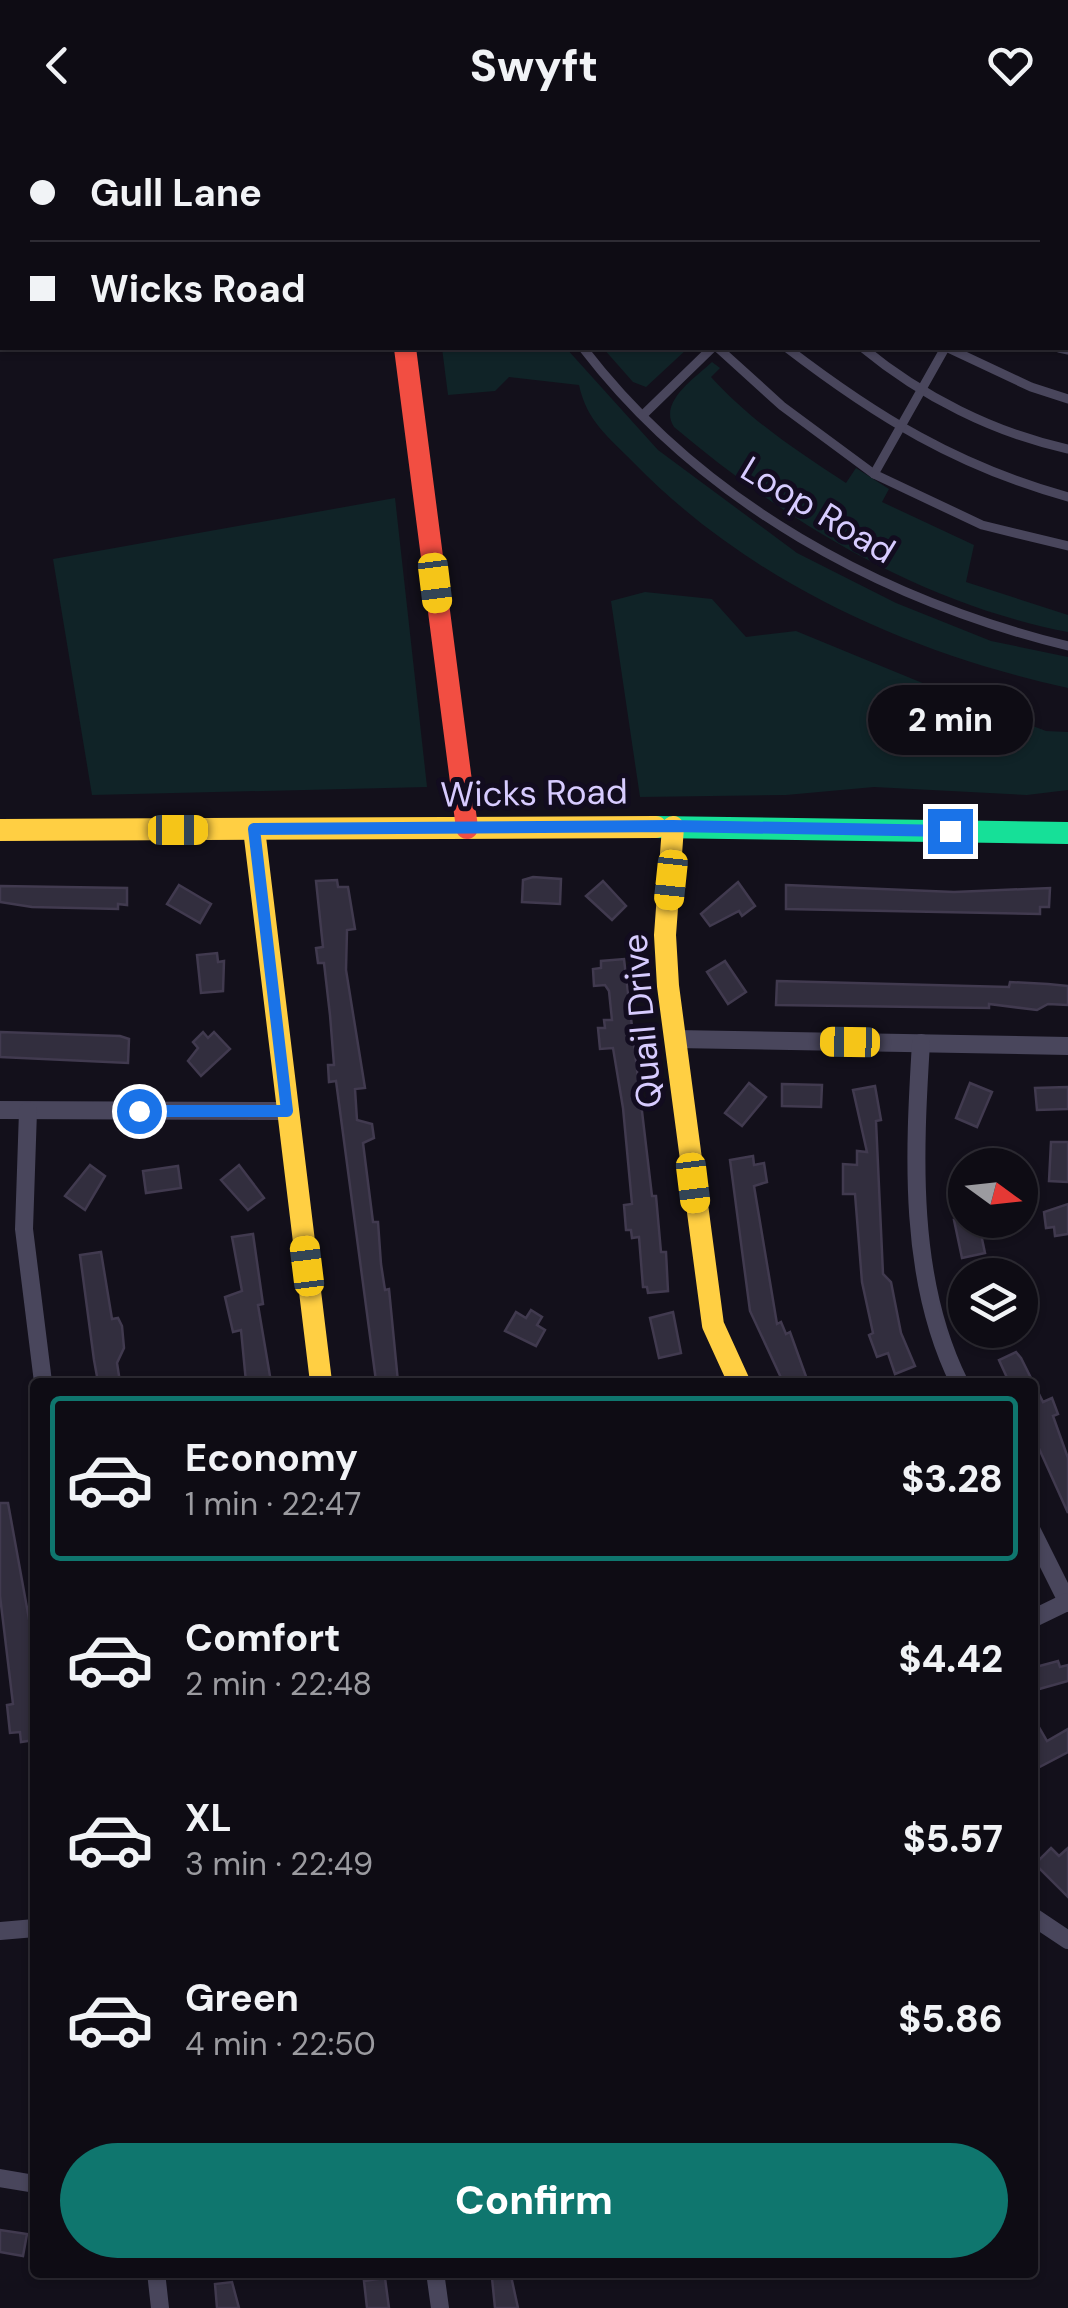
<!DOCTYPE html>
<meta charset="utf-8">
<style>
:root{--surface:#0e0c14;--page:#17151d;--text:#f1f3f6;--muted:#9b9ba0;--line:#2e2c34;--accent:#0f766e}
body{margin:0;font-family:"DM Sans",sans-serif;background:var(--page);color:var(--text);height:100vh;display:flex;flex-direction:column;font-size:38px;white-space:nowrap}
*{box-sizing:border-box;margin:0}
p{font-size:32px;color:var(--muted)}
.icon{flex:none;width:55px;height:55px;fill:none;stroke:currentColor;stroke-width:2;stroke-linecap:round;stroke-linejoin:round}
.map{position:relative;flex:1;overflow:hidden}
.sheet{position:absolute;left:30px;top:1248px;width:1008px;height:900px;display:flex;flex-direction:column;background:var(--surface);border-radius:10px;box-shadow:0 2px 8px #0004,0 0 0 2px var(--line)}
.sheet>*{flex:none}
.banner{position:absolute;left:0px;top:0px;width:1070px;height:220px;box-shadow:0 2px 8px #0004,0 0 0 2px var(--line);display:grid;align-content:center;height:220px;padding:0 30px;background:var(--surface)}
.needle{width:65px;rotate:105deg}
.tools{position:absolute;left:948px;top:1018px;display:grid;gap:20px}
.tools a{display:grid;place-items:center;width:90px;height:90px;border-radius:50%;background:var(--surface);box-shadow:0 2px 8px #0004,0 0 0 2px var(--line);font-size:50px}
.end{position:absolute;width:45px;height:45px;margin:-22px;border:12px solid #1a73e8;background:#fff;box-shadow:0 0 0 5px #fff}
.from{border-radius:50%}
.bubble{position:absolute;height:70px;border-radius:35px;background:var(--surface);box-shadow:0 2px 8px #0004,0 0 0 2px var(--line);font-size:32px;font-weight:800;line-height:70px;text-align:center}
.car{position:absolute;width:30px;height:60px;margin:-30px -15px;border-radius:12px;box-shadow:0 0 8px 2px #0007;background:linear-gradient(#f5c518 24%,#345 0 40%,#f5c518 0 76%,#345 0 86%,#f5c518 0)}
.banner b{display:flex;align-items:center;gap:35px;height:95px;font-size:38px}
.banner b+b{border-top:2px solid var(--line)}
.banner i{width:25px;height:25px;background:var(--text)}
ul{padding:18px 0 0;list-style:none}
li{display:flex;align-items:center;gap:30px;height:165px;margin:0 20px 15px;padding:0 10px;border:5px solid transparent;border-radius:10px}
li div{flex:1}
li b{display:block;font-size:38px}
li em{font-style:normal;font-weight:800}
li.current{border-color:var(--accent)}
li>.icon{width:90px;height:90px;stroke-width:1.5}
.primary-button{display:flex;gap:20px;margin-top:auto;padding:20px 30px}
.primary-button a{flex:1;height:115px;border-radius:60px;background:var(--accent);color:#fff;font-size:40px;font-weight:800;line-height:115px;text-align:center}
header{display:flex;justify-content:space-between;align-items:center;height:130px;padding:0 30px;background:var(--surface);font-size:45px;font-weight:800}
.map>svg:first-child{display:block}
.green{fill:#102327}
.building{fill:#322e3e;stroke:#413a4f;stroke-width:2.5}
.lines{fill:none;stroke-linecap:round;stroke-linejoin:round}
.lane{stroke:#49465c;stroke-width:9}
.street{stroke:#49465c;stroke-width:18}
.fast{stroke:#16e098;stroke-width:22}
.slow{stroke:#ffcf43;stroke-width:22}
.jam{stroke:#f24e42;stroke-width:22}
.route{stroke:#1a73e8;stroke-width:12}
.labels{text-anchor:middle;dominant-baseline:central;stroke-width:10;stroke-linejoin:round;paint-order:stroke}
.street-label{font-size:35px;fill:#d7cbff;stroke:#120c1f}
</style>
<header><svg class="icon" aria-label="back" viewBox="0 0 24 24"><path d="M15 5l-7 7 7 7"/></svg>Swyft<svg class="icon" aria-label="heart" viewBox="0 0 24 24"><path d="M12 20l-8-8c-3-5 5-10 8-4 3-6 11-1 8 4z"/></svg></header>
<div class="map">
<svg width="1068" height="2178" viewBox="0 0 1068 2178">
<rect width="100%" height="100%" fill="#13101b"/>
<g class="green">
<path d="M442 218H566L658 320 797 423 896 473 991 511 1068 527V558C908 523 750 452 634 333 608 306 587 292 579 255L509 247 495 261 448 265Z"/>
<path d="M603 218H688L646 257 633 252Z"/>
<path d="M712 232 720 238 711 247C751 291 797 321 846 353L856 338 889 359 882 372 974 415 966 452 1068 485V502C919 473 788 393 674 297 658 272 695 248 712 232Z"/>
<path d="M395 368 427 657 92 665 53 429Z"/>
<path d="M645 462 712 469 746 507 796 501 954 566H979L1011 588 1046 601 1068 602V660L1027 665 874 657 786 665 640 667 611 471Z"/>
</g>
<g class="building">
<path d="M533 747 561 749 560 774 522 772 523 750Z"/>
<path d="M337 750 338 757H348L355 799 347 800 346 840 365 958 355 959 357 990 372 994 374 1008 363 1013 373 1092H378L381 1134 385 1160 389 1159 398 1252 376 1251 336 951 329 952 328 935H334L330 885 324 833H318L316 818 323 817 316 751Z"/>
<path d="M603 751 626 776 612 790 586 766Z"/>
<path d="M738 752 755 776 742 786 739 781 710 796 701 784Z"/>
<path d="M179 755 211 774 200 793 167 774Z"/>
<path d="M786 755 954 762 1050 758 1049 777H1040V784L786 779Z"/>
<path d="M0 756 127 758V775L118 774V779L32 777 0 772Z"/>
<path d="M217 823 218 832 224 831 223 861 201 863 197 825Z"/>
<path d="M624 829 652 1066H656L661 1122H666L668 1161 648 1163 647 1157H643L639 1107 632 1108 631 1100H626L624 1075 632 1074 623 978 613 918 600 919 598 898H605L604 890H612L609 861 605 855 594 856 593 839 601 838V831Z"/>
<path d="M725 831 746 862 728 874 707 842Z"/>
<path d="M777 851 1009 857 1010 852 1048 854 1068 856V875L1048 874 1037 880 989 874V878L776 875Z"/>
<path d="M0 902 120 906 129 909 128 933 0 927Z"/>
<path d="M203 902 208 908 214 902 230 919 201 946 188 931 198 918 193 912Z"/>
<path d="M749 953 766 967 742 996 725 983Z"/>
<path d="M970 953 992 962 977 997 956 988Z"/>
<path d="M782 954 822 955 821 977 782 976Z"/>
<path d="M875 956 881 990 876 991 883 1144 891 1152 901 1203 915 1236 895 1244 888 1223 877 1227 869 1205 873 1203 862 1152 855 1064H843V1034L857 1035V1021L867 1022 853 960Z"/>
<path d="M1068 957V979L1037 980 1035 958Z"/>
<path d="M1051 1012H1068V1052L1049 1051Z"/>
<path d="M753 1026 754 1035 764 1033 767 1052 754 1056 777 1194 781 1192 786 1204 790 1202 808 1252H783L750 1181 730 1030Z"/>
<path d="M90 1035 105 1046 85 1080 65 1066Z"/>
<path d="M239 1035 264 1068 248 1080 221 1050Z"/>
<path d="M178 1036 181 1058 146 1063 143 1041Z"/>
<path d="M1068 1074V1104L1055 1106 1054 1097 1046 1098 1044 1082Z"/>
<path d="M954 1090H978L985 1123 962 1128Z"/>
<path d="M253 1104 263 1174 258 1175 271 1252H246L241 1200 233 1202 225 1167 242 1161 232 1107Z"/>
<path d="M101 1122 112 1189 118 1188 122 1196 124 1218 117 1233 120 1252H98L94 1230 80 1125Z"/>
<path d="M531 1180 542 1187 537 1195 545 1200 536 1216 505 1201 516 1182 526 1188Z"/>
<path d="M673 1182 681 1223 659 1228 650 1188Z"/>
<path d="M1016 1222 1021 1228 1043 1272 1052 1268 1058 1284 1053 1286 1068 1328V1383L1032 1303V1252H1009L999 1230Z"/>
<path d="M0 1373H8L35 1522V1610L21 1612 20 1602 10 1603 7 1575 13 1574 0 1466Z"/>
<path d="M1058 1531 1060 1537 1068 1535V1551L1032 1561V1538Z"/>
<path d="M1032 1585 1047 1611 1068 1599V1622L1032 1641Z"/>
<path d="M1051 1718 1059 1726 1068 1718V1767L1035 1734Z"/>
<path d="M0 2100 27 2104 23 2126 0 2122Z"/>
<path d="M511 2146 518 2178H495L492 2148Z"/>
<path d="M385 2148 389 2178H367L364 2151Z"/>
<path d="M232 2152 239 2178H217L215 2154Z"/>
</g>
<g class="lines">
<g class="lane">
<path d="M495 0 496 2"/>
<path d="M583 218C702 373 881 470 1068 516"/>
<path d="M718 218 782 276 874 344"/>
<path d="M787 218C877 287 957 336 1068 367"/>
<path d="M863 218C921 266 994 303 1068 319"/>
<path d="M945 218 874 344 982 395 1068 416"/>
<path d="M948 218 1031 257 1068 269"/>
<path d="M1059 218 1068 220"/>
<path d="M643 285 712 218"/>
</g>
<g class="street">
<path d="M675 909 1068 916"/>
<path d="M921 913C914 1025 908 1149 959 1252"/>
<path d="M0 980 287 981"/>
<path d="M28 981 24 1099 43 1252"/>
<path d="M1032 1401 1068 1473"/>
<path d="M1032 1489 1067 1472"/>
<path d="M1032 1786 1068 1810"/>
<path d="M0 1801 35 1798"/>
<path d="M0 2048 35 2054"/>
<path d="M156 2142 160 2178"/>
<path d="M435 2142 440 2178"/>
</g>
<path class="fast" d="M656 697 1068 703"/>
<g class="slow">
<path d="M377 0 378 2"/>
<path d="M673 697 665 805 668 856 713 1195 739 1252"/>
<path d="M254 699 321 1252"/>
<path d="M0 700 656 697"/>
</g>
<path class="jam" d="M405 218 467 698"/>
</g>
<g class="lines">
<path class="route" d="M139 981H287L254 699 673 696 950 701"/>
</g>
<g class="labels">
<g class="street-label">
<text transform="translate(818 380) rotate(31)">Loop Road</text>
<text transform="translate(534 663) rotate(-1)">Wicks Road</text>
<text transform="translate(642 891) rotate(-95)">Quail Drive</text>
</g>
</g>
</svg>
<div class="tools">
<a><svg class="needle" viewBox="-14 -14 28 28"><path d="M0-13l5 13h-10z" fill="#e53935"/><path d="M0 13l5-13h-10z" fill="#9b9ba0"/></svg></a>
<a><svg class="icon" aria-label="layers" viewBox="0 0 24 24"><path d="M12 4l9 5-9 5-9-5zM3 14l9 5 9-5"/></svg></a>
</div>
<i class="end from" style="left:139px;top:981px"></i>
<i class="end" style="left:950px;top:701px"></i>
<div class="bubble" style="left:868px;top:555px;width:165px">2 min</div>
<i class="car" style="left:435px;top:453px;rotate:173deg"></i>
<i class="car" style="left:178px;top:700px;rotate:90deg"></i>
<i class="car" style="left:671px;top:750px;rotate:186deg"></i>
<i class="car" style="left:850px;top:912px;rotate:271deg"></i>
<i class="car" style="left:693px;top:1053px;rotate:173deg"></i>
<i class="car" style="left:307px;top:1136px;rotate:353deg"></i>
<div class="banner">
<b><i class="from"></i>Gull Lane</b>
<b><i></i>Wicks Road</b>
</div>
<section class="sheet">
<ul>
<li class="current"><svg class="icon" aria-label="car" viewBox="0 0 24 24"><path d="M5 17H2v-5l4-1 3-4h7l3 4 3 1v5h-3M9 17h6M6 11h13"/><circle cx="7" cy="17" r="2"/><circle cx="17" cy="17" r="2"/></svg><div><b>Economy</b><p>1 min · 22:47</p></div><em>$3.28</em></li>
<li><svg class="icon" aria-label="car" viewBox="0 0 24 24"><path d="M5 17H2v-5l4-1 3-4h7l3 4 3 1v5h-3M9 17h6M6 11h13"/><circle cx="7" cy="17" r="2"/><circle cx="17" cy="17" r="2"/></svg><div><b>Comfort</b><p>2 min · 22:48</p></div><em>$4.42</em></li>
<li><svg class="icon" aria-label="car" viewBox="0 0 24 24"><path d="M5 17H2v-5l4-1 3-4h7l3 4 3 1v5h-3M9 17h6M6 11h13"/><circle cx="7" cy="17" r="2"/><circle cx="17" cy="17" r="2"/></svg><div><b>XL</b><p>3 min · 22:49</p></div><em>$5.57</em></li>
<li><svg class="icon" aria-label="car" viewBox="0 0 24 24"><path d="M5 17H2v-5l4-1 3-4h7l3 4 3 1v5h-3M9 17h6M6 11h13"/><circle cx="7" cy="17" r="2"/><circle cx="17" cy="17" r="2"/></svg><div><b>Green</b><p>4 min · 22:50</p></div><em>$5.86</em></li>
</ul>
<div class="primary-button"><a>Confirm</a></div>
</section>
</div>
